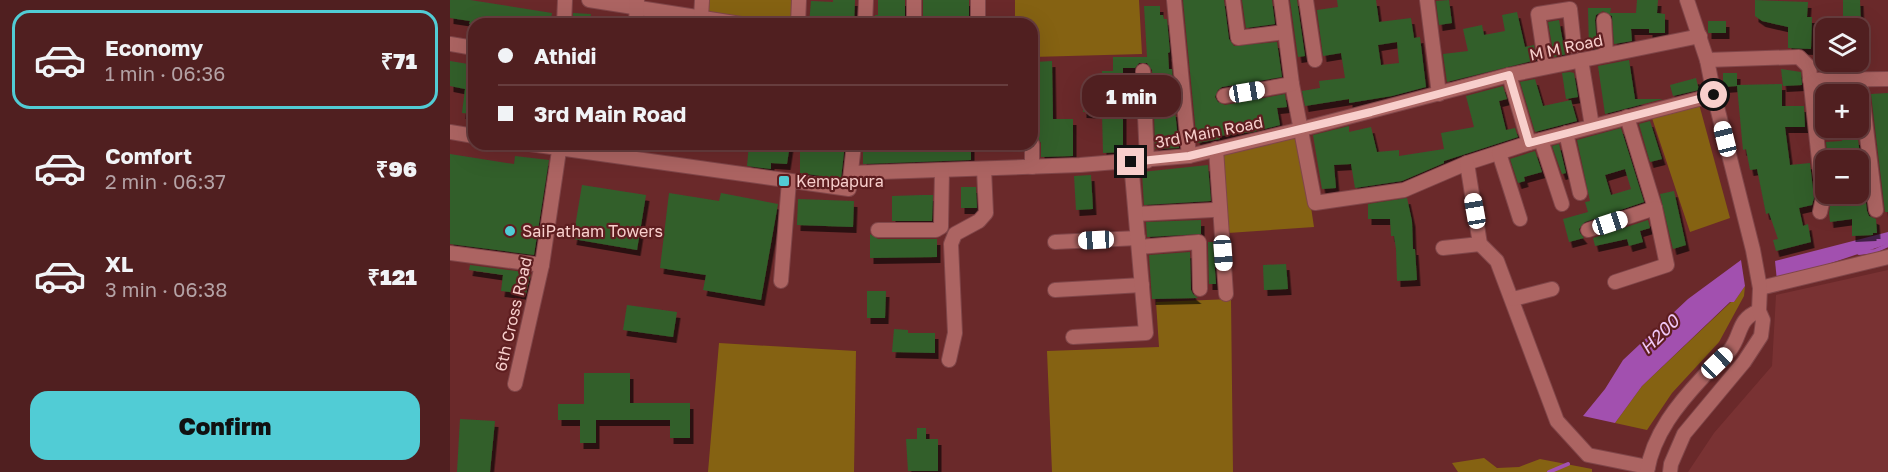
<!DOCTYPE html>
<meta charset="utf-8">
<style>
:root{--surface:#501f20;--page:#562729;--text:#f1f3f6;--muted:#b4a2a5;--line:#673d3e;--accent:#51ccd5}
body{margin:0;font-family:"Golos Text",sans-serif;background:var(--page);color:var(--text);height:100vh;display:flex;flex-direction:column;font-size:22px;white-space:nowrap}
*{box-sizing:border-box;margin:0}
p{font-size:20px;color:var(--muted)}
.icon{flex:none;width:33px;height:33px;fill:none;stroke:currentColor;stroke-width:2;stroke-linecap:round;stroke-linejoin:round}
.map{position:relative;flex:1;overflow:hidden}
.details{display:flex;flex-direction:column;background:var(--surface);width:450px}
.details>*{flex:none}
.banner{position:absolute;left:18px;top:18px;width:570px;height:132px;border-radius:18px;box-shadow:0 6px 24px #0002,0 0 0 2px var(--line);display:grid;align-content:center;height:132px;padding:0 30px;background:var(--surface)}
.tools{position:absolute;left:1365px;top:18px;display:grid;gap:12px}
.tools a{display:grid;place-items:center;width:54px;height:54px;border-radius:12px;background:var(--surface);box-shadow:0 6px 24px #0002,0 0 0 2px var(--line);font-size:30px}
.end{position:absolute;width:27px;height:27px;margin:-14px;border:8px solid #f8cfcc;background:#111;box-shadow:0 0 0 3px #111}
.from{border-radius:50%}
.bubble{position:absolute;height:42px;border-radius:18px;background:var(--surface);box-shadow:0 6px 24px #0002,0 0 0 2px var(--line);font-size:20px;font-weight:800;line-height:42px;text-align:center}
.car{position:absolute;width:18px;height:36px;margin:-18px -9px;border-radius:8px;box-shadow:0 0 4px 2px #0007;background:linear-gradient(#fff 24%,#345 0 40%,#fff 0 76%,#345 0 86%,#fff 0)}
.banner b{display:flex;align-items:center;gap:21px;height:57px;font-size:22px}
.banner b+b{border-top:2px solid var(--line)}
.banner i{width:15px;height:15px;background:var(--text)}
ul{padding:10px 0 0;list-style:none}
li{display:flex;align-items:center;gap:18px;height:99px;margin:0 12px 9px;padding:0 18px;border:3px solid transparent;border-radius:18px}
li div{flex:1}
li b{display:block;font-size:22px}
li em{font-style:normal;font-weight:800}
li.selected{border-color:var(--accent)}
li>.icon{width:54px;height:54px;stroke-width:1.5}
.cta{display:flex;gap:12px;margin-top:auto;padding:12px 30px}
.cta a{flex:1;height:69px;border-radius:18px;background:var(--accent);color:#111;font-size:24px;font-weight:800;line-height:69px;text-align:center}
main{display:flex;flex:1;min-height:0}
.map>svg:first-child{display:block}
.built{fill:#793233}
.green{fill:#856212}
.water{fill:#a250af}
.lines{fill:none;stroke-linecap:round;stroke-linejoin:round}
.stream{stroke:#a250af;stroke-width:4}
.building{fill:#315f2c;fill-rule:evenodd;filter:url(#shadow)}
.minor-casing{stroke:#804649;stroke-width:16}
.minor{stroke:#ac6462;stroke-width:14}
.route{stroke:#f8cfcc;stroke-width:8}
.poi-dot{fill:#51ccd5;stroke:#5e1e20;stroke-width:2}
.labels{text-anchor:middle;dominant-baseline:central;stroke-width:4.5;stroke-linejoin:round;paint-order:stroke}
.street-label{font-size:16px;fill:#f8cfcc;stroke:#5e1e20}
.poi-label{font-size:16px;fill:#f8cfcc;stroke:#5e1e20;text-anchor:start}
.water-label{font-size:18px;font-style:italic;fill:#f1c8f7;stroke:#5e1e20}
</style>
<main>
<section class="details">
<ul>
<li class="selected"><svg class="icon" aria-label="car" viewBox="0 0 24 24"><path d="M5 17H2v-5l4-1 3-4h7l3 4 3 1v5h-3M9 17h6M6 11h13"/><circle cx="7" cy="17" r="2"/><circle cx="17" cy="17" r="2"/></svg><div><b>Economy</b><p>1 min · 06:36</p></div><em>₹71</em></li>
<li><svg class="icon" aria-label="car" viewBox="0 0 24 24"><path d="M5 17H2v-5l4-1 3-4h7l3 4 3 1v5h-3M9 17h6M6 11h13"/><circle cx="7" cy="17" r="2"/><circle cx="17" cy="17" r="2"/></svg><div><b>Comfort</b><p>2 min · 06:37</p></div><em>₹96</em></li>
<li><svg class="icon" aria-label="car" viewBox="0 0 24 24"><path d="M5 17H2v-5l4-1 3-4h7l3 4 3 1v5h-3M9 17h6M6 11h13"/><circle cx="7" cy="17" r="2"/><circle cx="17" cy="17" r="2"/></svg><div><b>XL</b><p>3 min · 06:38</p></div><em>₹121</em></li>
</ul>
<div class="cta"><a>Confirm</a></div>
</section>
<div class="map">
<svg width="1438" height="472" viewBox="0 0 1438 472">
<defs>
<filter id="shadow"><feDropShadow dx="3.5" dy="6" stdDeviation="0" flood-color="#0009"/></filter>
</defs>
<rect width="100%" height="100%" fill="#6a292a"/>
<path class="built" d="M1438 270V472H1238L1264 433 1322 366 1326 295Z"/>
<g class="green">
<path d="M256 0H345L344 24H330L255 13Z"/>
<path d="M565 0H689L692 54 582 57V24H565Z"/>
<path d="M1249 104 1280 218 1240 232 1202 118Z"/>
<path d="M850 134 864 227 778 233 769 152Z"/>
<path d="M1295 286 1294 296 1269 342 1222 393 1197 430 1165 423 1192 386 1281 302H1284Z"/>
<path d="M781 299 783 472H602L597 351 709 347 706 302Z"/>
<path d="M269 343 406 351 404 472H258Z"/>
<path d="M1034 458 1047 468 1069 467 1090 459 1142 469V472H1008L1002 463Z"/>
</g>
<g class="water">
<path d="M1438 232V244L1327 281 1325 261Z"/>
<path d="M1291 260 1295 286 1284 302H1280L1192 386 1165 423 1133 416 1155 389 1173 360 1238 299Z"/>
</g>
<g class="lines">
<g class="stream">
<path d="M1409 253 1425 251 1438 245"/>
<path d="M1099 472 1118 464"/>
</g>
</g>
<g class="building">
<path d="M0 0H20L102 13 100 24H19L20 21 0 18Z"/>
<path d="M383 0H405L404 24H359L361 1 383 2Z"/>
<path d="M428 0H455V24H425V15H428Z"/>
<rect x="473" y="0" width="46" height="24"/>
<path d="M733 0H774L779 39 784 46 827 42 832 77 772 87 768 90 765 97 768 102 775 105 835 94 837 107 827 108 830 125 803 132 769 136 770 139 747 143Z"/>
<path d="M792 0H822L825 24 796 28Z"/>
<path d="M840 0H847L855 56 848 57Z"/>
<path d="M887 0H926L929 22 961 18 964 38 970 37 976 87 942 96 899 103V99L855 106 852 91 870 88 869 81 895 78 891 53 873 56 867 10 888 7ZM947 42 949 63 931 65 928 45Z"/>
<path d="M999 0 1002 23 989 25 986 1Z"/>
<path d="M1187 0H1208L1207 13 1215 14V33H1199V29H1181L1182 41 1164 44 1162 16 1153 11 1146 15 1145 20 1147 48 1139 50 1138 8H1161L1160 13H1186Z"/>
<path d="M1305 0 1358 2 1357 17H1362L1361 49 1338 48V27L1312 21 1305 16Z"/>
<path d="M1393 0H1410L1411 26H1393Z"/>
<path d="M694 6H710V15H713L714 19H717L720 52 718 53 719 69H722L723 83 703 84 702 70 697 63H689L685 68H673V90H685L686 112 673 113V152L653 153 652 113 633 112V89H652V71H663V57H697Z"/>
<path d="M1067 12 1075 47 1084 45 1086 60 997 82 993 54 1018 51 1013 29 1032 25 1034 35 1055 31 1052 15Z"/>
<path d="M123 13 141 14 140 24H123Z"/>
<path d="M1109 20 1114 48H1115L1117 54 1104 57 1098 22Z"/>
<rect x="1258" y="21" width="18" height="12"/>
<path d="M1179 60 1185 99H1213L1155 114 1148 66Z"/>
<path d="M0 61 24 65V114L12 113 15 89 0 86Z"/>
<path d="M602 61 603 119H623V156L591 157V143L587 136 585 62Z"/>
<path d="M1331 69 1351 72 1352 85 1333 86Z"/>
<path d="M1120 72 1124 73 1128 97 1116 99 1112 73Z"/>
<path d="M1273 73H1287V85L1332 84V106H1354L1355 127H1335L1340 165 1360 163 1364 198 1362 205 1349 208 1353 226 1358 224 1361 242 1326 251 1323 240 1328 239 1319 213 1316 214 1307 169 1300 170 1296 149 1293 150 1287 86 1273 87Z"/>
<path d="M1246 78 1249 90 1223 96 1220 85Z"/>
<path d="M1085 79 1093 106 1121 100 1127 121 1085 132 1070 82Z"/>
<path d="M1053 86 1057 99 1049 101 1056 130 1065 128 1068 137 994 161V163L952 181 905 188 901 164 884 165 886 188 872 189 863 135 899 126V132L921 127 927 152 949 150V156L994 149 991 133 1024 127 1016 96Z"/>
<path d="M1438 93V212H1435L1421 94Z"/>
<path d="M725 111 729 148 705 149 704 112Z"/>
<path d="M1200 121 1212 159 1200 162 1189 124Z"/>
<path d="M1171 128 1194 202 1135 222 1129 229 1130 233 1134 238 1119 242 1113 219 1138 212 1135 202 1140 201 1127 140ZM1175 169 1181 189 1161 195 1155 175Z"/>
<path d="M1392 139H1408L1417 211 1419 216 1426 219 1427 233H1423V235L1402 236V219L1380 222 1379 213 1382 194H1408V160H1378L1376 142 1392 141Z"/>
<path d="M299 144H340L337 164 321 163V169L297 166Z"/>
<path d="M350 144H395L391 179 350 173Z"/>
<path d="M487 144V146H521V160L413 164V145Z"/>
<path d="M1109 144 1116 173 1112 174 1102 146Z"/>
<path d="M1085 151 1092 172 1074 177 1075 181 1068 183 1060 159Z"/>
<path d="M0 154 64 164 65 156 99 160 84 255 0 244Z"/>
<path d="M758 165 761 201 694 205 692 172Z"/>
<path d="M641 175 643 209 626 210 624 176Z"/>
<path d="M132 185 196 195 187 250 123 239Z"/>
<path d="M511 187H526L527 208H511Z"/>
<path d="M1224 191 1236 245 1223 249 1210 194Z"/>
<path d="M219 193 269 201 271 193 328 204 311 300 253 290 256 275 210 268Z"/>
<path d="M473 195H483L482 221H442V196Z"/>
<path d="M957 198 962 221 963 249H965L967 280 947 281 946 249 944 236H941L940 219H918V204Z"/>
<path d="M348 199 404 201 403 227 347 225Z"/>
<path d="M751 220V234L697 237 696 222Z"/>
<path d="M1198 220 1200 228 1190 231 1193 242 1179 246 1177 239 1145 246 1143 238Z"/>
<path d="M420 234 428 239H487V257L420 258Z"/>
<path d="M758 242H763L766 284H759Z"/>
<path d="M740 252 741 290 743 294 748 298 702 299 699 255Z"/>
<path d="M836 264 838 289 814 290 813 265Z"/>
<path d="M20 265 81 273 76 294 51 291 53 275 19 270Z"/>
<path d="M417 291H436L435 318H417Z"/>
<path d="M177 305 227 312 223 337 173 330Z"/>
<path d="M444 329 458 330V333H485V353L442 352Z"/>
<path d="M134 373H180V403H240V438H220V420H146V443H130V420H108V404H134Z"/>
<path d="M10 419 45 421 40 472H7Z"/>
<path d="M467 428H476V439H488V471H458L456 439H467Z"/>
</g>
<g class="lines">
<defs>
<g id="minor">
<path d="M139 0 291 24"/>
<path d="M724 0 739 156"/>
<path d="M783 0 788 38 835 32"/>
<path d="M831 0 842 84 865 203 954 190 1017 163 1079 143 1264 95"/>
<path d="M856 0 865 60"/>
<path d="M977 0 989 94"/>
<path d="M251 18 252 0"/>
<path d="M1154 20 1156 55"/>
<path d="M114 24 115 0"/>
<path d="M186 24 187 0"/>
<path d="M348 24 349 0"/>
<path d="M415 24 416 0"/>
<path d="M464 24V0"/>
<path d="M528 24V0"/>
<path d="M0 44 24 48"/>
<path d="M1131 60 1142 126"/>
<path d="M1257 60 1349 57 1359 67 1373 198 1370 212"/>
<path d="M1096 67 1088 14 1120 9 1124 46"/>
<path d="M693 71 697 161"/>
<path d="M1059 75 1079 143"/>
<path d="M1410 79 1426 210"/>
<path d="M1360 80 1438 79"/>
<path d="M774 96 842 84"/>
<path d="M0 132 24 136"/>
<path d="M1116 133 1130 193"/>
<path d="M1091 140 1112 204"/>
<path d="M80 144 399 189 404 144"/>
<path d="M582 144V167"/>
<path d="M766 149 776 294"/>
<path d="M1049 153 1070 219"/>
<path d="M1017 163 1030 244 1047 261 1107 421 1138 455 1198 467"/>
<path d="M401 173 630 165 739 156 852 129 1059 75 1250 36"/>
<path d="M686 214 763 210"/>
<path d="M428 230H486L491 227 492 170"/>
<path d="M1138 230 1205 208 1177 117"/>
<path d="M605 242 688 238"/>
<path d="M689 247 749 242 750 289"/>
<path d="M993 248 1030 244"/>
<path d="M0 253 92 265"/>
<path d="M331 281 339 181"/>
<path d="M1165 282 1217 265 1205 208"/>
<path d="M1310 288 1438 257"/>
<path d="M605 290 692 285"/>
<path d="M1063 299 1102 289"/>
<path d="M623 337 696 333 681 162"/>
<path d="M499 360 505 333 501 244 505 234 529 221 536 213 534 169"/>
<path d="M65 384 92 265 110 144"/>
<path d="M1197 472C1203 434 1228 404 1253 377 1261 367 1272 360 1280 350 1292 335 1287 319 1309 311"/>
<path d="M1220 472 1221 464 1234 434 1294 362 1311 336 1313 320 1309 311 1310 288 1303 250 1264 95 1257 60 1237 0"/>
</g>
</defs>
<use href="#minor" class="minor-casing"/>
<use href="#minor" class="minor"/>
</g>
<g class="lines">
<path class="route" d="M681 162 739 156 921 112 1059 75 1079 143 1264 95"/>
</g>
<g class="poi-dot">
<rect x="328" y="175" width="12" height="12" rx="3"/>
<circle cx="60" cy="231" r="6"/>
</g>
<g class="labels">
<g class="street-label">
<text transform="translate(1116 47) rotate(-12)">M M Road</text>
<text transform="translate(759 132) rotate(-11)">3rd Main Road</text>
<text transform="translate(63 314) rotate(-77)">6th Cross Road</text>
</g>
<g class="poi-label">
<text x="346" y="181">Kempapura</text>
<text x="72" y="231">SaiPatham Towers</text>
</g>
<g class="water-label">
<text transform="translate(1209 334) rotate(-45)">H200</text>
</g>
</g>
</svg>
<div class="tools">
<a><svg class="icon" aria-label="layers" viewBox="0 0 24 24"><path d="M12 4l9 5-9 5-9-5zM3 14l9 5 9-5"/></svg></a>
<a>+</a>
<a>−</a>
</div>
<i class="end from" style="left:1264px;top:95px"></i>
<i class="end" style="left:681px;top:162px"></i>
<div class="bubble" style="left:632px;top:75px;width:99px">1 min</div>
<i class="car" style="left:797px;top:92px;rotate:80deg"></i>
<i class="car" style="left:1275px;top:139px;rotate:346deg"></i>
<i class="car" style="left:1025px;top:211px;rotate:350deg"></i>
<i class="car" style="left:1160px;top:223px;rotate:72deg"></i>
<i class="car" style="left:646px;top:240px;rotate:267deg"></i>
<i class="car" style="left:773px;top:253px;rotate:176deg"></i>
<i class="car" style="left:1267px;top:363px;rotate:46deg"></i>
<div class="banner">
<b><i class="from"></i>Athidi</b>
<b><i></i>3rd Main Road</b>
</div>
</div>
</main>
